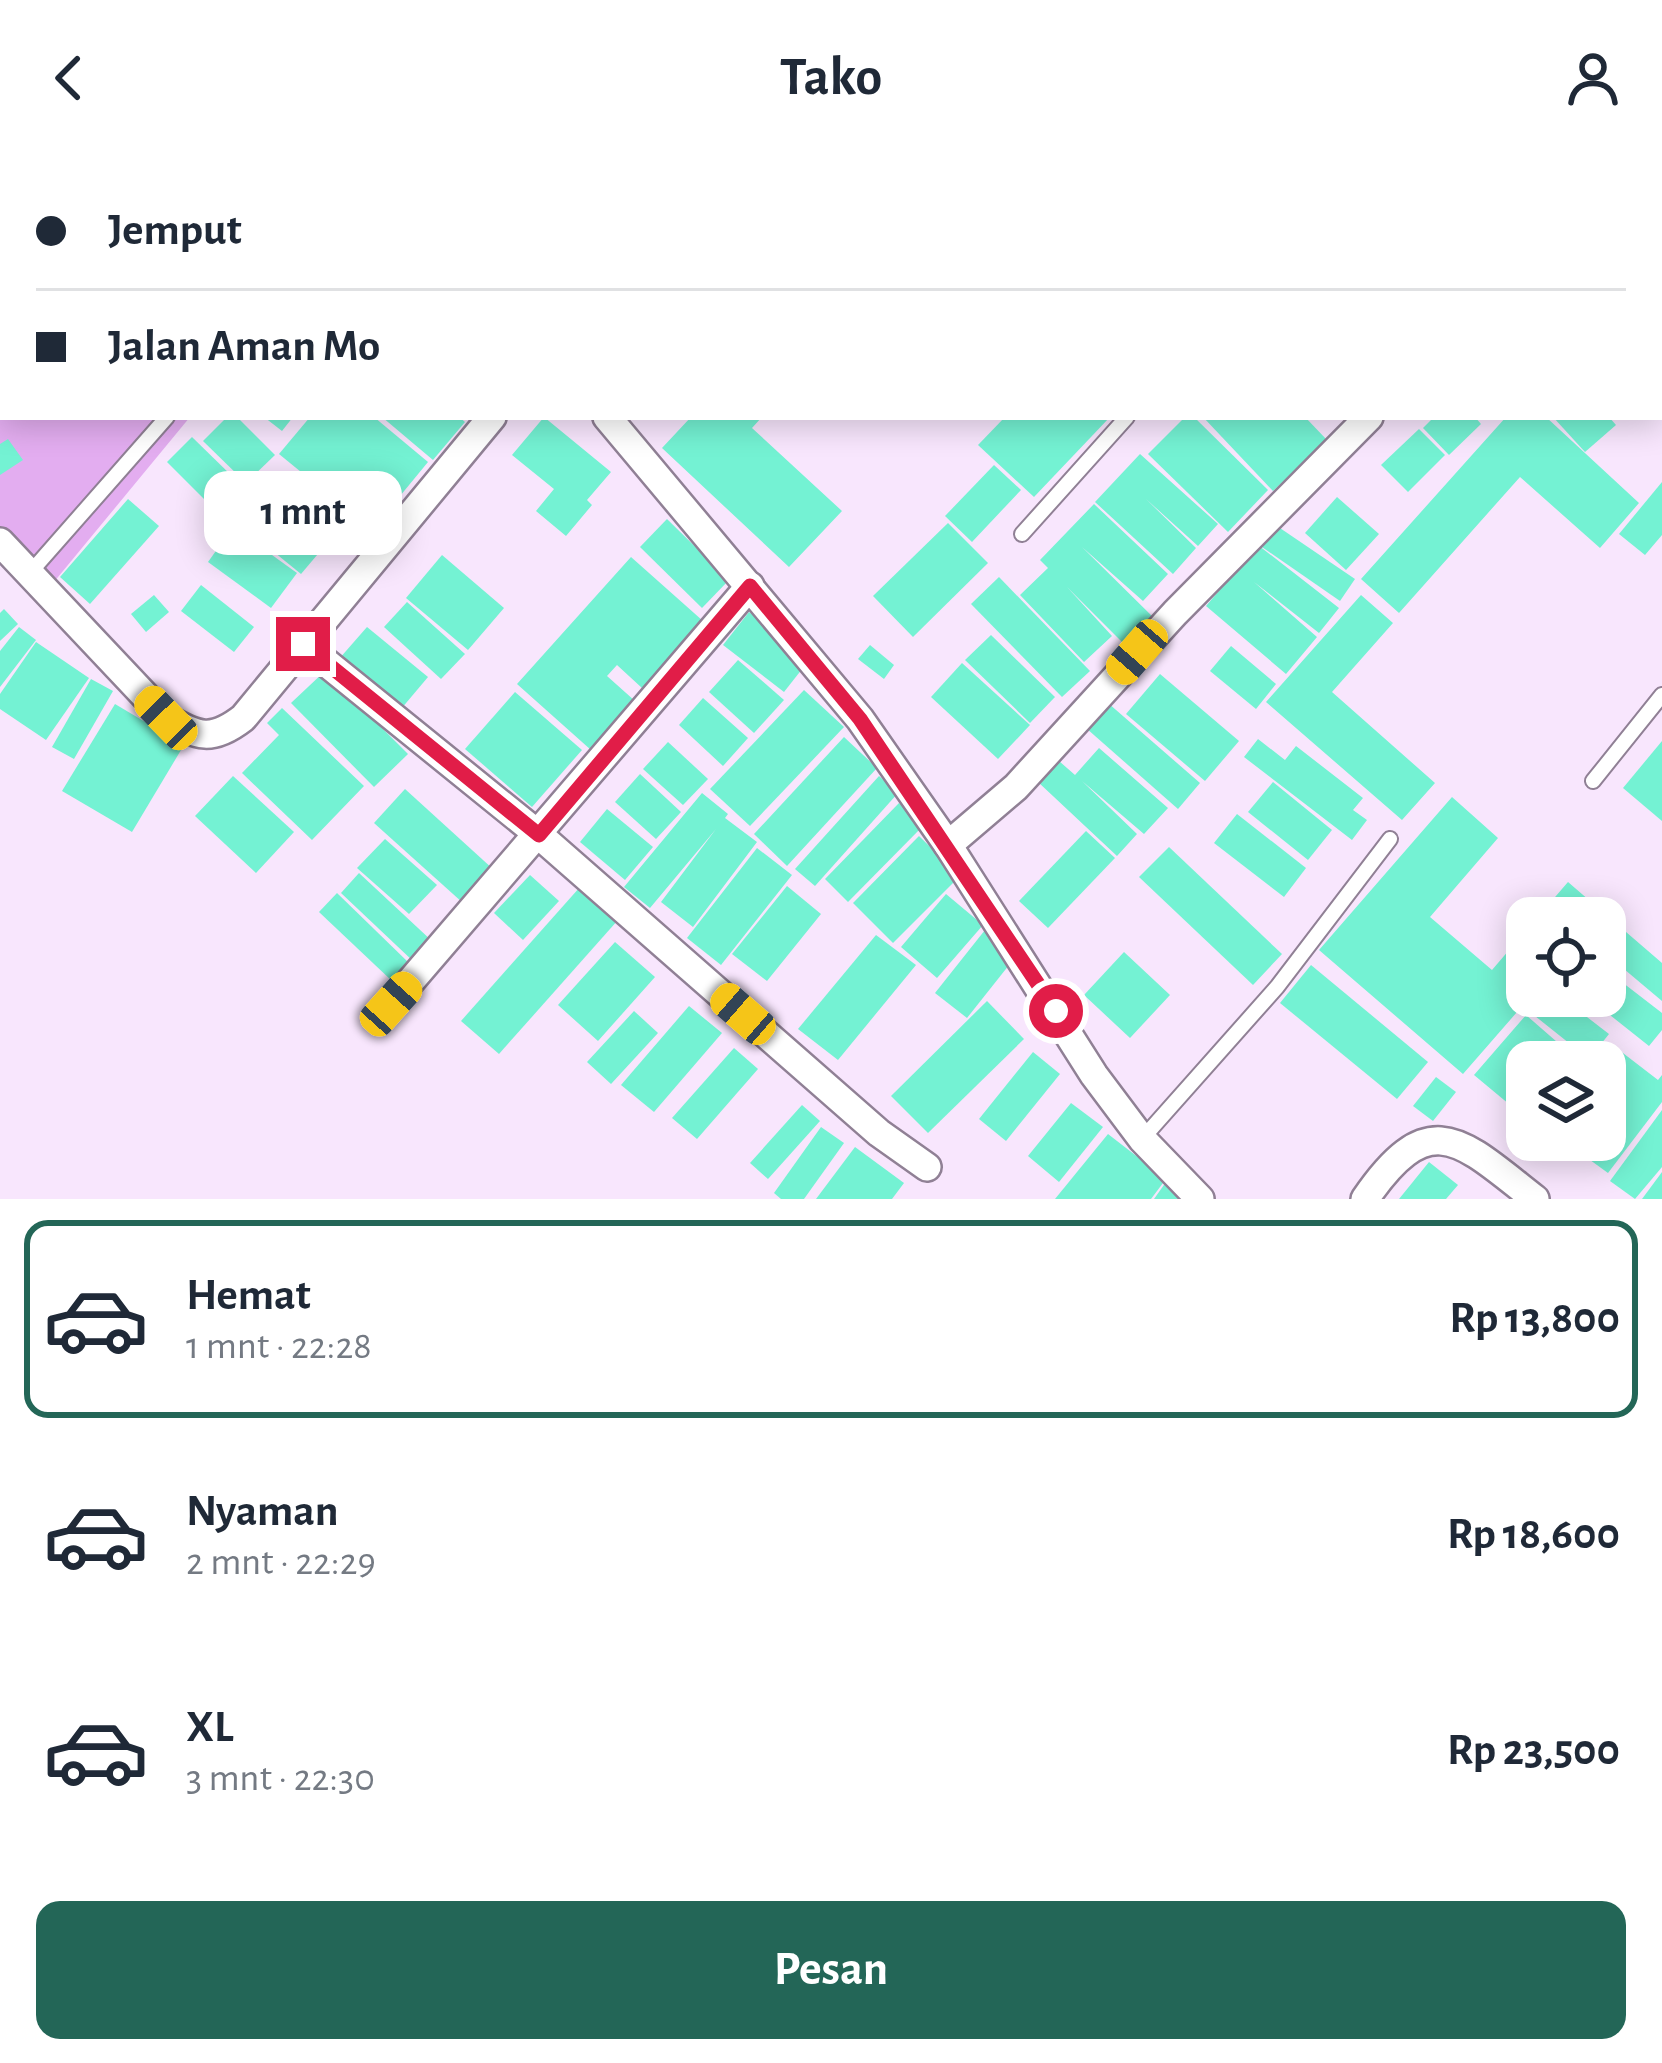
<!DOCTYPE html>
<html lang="id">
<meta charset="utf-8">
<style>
:root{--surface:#fff;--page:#f6f6f7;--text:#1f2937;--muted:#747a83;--line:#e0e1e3;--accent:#236657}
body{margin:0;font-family:"Alegreya Sans",sans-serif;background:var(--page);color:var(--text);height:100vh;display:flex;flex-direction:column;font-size:45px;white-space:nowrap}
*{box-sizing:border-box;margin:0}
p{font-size:39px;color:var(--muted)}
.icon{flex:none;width:66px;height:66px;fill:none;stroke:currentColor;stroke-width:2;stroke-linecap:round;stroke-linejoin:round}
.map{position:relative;height:1043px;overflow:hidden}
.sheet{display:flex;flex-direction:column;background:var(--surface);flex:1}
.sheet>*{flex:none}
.hud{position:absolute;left:0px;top:0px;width:1662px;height:264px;box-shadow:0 6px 30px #0003;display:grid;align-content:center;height:264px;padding:0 36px;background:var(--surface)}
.controls{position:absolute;left:1506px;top:741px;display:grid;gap:24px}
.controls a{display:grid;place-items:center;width:120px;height:120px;border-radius:24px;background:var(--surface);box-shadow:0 6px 30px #0003;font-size:60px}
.end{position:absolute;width:54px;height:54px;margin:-27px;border:15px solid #e11d48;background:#fff;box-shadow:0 0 0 6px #fff}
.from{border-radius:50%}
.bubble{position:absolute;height:84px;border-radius:24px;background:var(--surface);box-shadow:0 6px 30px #0003;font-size:39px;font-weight:700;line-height:84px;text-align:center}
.car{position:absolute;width:36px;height:72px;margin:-36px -18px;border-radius:15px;box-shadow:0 0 9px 3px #0007;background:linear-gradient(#f5c518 24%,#345 0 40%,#f5c518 0 76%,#345 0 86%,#f5c518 0)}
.hud b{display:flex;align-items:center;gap:42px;height:114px;font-size:45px}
.hud b+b{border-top:3px solid var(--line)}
.hud i{width:30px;height:30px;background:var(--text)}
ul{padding:21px 0 0;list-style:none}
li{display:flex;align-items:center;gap:36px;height:198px;margin:0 24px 18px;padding:0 12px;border:6px solid transparent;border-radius:24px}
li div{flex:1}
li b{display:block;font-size:45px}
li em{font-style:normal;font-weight:700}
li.on{border-color:var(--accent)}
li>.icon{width:108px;height:108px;stroke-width:1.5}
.button{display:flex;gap:24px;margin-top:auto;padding:24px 36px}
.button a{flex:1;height:138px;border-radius:24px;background:var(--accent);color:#fff;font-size:48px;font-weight:700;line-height:138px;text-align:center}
header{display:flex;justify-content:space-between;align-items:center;height:156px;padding:0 36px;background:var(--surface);font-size:54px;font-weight:700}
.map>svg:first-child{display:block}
.green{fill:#e3adf0}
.building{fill:#74f2d3}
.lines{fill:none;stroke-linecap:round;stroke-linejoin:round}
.lane-casing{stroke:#908095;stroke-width:18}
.street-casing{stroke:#908095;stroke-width:32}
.lane{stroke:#fff;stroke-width:14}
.street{stroke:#fff;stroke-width:27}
.route{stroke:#e11d48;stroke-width:15}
</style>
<header><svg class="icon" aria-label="back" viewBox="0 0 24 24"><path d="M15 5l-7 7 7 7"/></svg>Tako<svg class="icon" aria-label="person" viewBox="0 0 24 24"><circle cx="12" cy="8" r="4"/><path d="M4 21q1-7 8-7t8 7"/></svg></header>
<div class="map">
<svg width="1662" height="1043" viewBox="0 0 1662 1043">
<rect width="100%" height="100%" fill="#f8e6fd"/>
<path class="green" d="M0 0H401L3 3V261H190L44 438 0 391Z"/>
<g class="building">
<path d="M227 261H237L275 299 246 327 203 285Z"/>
<path d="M264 261H293L282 275Z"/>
<path d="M310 261H374L428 306 372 374 279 298Z"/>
<path d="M382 261H459L465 266 433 304Z"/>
<path d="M544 261 611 316 587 344 592 349 566 380 536 355 554 333 512 299Z"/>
<path d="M691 261H762L752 272 842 355 789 411 662 292Z"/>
<path d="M1005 261H1110L1034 341 978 289Z"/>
<path d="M1185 261H1194L1268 334 1228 376 1148 298Z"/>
<path d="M1203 261H1305L1327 284 1273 335Z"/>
<path d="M1434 261H1475L1481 268 1449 299 1423 272Z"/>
<path d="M1506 261H1546L1639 347 1600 392 1520 321 1399 457 1361 423Z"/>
<path d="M1553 261H1609L1616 269 1585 296Z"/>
<path d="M1419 273 1445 299 1408 336 1381 309Z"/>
<path d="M192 281 236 324 211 350 167 306Z"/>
<path d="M8 283 23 304 0 319V288Z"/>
<path d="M1140 298 1218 368 1198 390 1146 343 1196 392 1173 418 1095 346Z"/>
<path d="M994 309 1021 334 972 386 945 360Z"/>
<path d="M300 318 359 366 334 395 275 347Z"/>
<path d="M242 326 323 392 301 418 221 353Z"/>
<path d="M1662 326V379L1645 399 1619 378Z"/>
<path d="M1337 341 1379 378 1346 414 1305 377Z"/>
<path d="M128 343 159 370 90 448 60 421Z"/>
<path d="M1094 348 1168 418 1143 445 1082 391 1156 464 1128 492 1067 431 1112 480 1084 506 1020 439 1048 412 1040 404Z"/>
<path d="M667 363 729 424 702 452 640 391Z"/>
<path d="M948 367 988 407 913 481 873 440Z"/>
<path d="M1274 368 1355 423 1340 445 1259 389Z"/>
<path d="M233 371 297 417 271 452 208 406Z"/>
<path d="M1258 389 1339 452 1319 477 1254 426 1317 481 1286 518 1206 450Z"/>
<path d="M442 399 504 452 468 494 406 442Z"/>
<path d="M631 401 703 465 642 532 617 509 607 520 635 545 591 594 517 528Z"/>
<path d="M999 421 1090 515 1062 541 971 448Z"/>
<path d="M201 429 254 471 234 496 181 455Z"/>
<path d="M154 439 169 456 146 476 131 458Z"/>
<path d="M1361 439 1393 467 1332 536 1435 627 1402 664 1266 546Z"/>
<path d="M407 446 465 498 441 523 384 471Z"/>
<path d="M4 453 18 468 0 485V457Z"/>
<path d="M749 456 810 503 784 536 723 489Z"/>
<path d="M19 471 36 484 0 531V495Z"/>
<path d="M367 471 428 521 401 553 339 503Z"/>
<path d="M991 479 1055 541 1030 567 965 504Z"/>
<path d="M36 486 89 522 46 584 0 553V538Z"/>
<path d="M870 489 894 509 884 523 858 503Z"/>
<path d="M1231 490 1276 528 1256 553 1210 515Z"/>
<path d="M738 504 784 544 754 577 709 536Z"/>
<path d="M962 507 1030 569 998 603 931 541Z"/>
<path d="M325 515 408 598 374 631 291 547Z"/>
<path d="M1160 518 1239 585 1205 625 1126 558Z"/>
<path d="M91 523 113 535 74 603 52 591Z"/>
<path d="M804 534 844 571 750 670 710 633Z"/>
<path d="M515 536 582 594 532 651 465 593Z"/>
<path d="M703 542 748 582 723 610 679 569Z"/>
<path d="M1108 547 1200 627 1178 653 1086 572Z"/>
<path d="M115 548 184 589 132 676 62 635Z"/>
<path d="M282 552 364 630 312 684 242 617 279 579 267 567Z"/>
<path d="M844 581 877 612 787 710 754 678Z"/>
<path d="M1258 583 1285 604 1296 590 1363 642 1353 654 1367 664 1352 684 1244 601Z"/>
<path d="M1662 585V665L1623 632Z"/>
<path d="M668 586 708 623 683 649 643 613Z"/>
<path d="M1099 592 1168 652 1144 678 1082 625 1137 678 1117 700 1038 626 1059 605 1075 619Z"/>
<path d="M640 618 681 656 656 683 615 646Z"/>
<path d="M233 620 294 676 256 717 195 660Z"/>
<path d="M879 620 898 637 815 730 795 713Z"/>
<path d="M1273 626 1332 674 1308 704 1248 656Z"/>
<path d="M405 633 494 714 463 747 374 667Z"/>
<path d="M702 637 728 658 725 662 757 686 693 771 661 746 716 673 650 752 624 731Z"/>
<path d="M1452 641 1498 682 1430 761 1492 814 1527 773V840H1531L1463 918 1319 794Z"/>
<path d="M899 647 923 670 848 746 825 723Z"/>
<path d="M607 653 653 691 625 724 580 686Z"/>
<path d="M1237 658 1306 712 1284 741 1214 687Z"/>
<path d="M1086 675 1115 702 1048 772 1019 745Z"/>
<path d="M919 680 960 720 893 787 853 747Z"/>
<path d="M385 683 437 729 409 758 357 712Z"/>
<path d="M1169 691 1282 798 1253 829 1139 721Z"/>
<path d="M757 692 792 719 721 809 687 782Z"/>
<path d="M359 717 433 786 414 806 341 737Z"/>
<path d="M530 719 559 745 523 784 494 757Z"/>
<path d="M1568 726 1662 807V845L1605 797V762H1537Z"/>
<path d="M787 730 821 758 767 825 732 798Z"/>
<path d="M580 731 618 764 499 898 461 865Z"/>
<path d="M337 737 409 807 392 825 319 756Z"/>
<path d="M946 738 983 769 937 822 901 791Z"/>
<path d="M985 774 1017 799 967 862 935 837Z"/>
<path d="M876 779 916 809 838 904 798 873Z"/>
<path d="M615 786 655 821 598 885 558 849Z"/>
<path d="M1124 796 1170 839 1130 882 1084 839Z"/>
<path d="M1311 809 1428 906 1397 943 1280 847Z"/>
<path d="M1605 813 1662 857V874L1649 890 1586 840H1605Z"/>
<path d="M1542 840H1582L1574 851 1609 878 1589 903 1530 856Z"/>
<path d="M987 845 1024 883 928 977 891 940Z"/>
<path d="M689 850 722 877 654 956 621 929Z"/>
<path d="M634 855 658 877 611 928 587 906Z"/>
<path d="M1526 859 1580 906H1527V963L1474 919Z"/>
<path d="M734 892 758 913 697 983 672 962Z"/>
<path d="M1619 894 1658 924 1662 919V946L1608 1017 1568 988 1571 984H1605V912Z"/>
<path d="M1033 896 1060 918 1006 985 979 963Z"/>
<path d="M1436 921 1456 936 1433 965 1413 950Z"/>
<path d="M1071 947 1103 971 1059 1026 1028 1000Z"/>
<path d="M802 949 820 965 768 1023 750 1007Z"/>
<path d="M1662 954V1011L1635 1043 1610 1025Z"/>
<path d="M821 971 844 987 804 1043H781L774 1037Z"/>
<path d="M1108 978 1166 1023 1151 1043H1055Z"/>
<path d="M855 991 904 1027 892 1043H816Z"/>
<path d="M1429 1006 1458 1029 1446 1043H1399Z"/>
<path d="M1662 1016V1043H1642Z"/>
<path d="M1166 1026 1193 1043H1154Z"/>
</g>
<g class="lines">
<defs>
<g id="lane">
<path d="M988 0 991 3"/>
<path d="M379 3 381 0"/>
<path d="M1022 378 1127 261"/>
<path d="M28 419 167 261"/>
<path d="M1593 625 1662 539"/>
<path d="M1142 983 1277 831 1390 683"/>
</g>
<g id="street">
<path d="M717 3 720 0"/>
<path d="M607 261 860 563 948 689 1094 919 1142 983 1200 1043"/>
<path d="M0 386 166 562C198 581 212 586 243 562L492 261"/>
<path d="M303 488 539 679 879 977 927 1011"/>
<path d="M948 689 1016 631 1175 457 1369 261"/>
<path d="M391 848 750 430"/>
<path d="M1365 1043C1430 948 1461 985 1535 1043"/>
</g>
</defs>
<use href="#lane" class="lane-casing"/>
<use href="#street" class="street-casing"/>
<use href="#lane" class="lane"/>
<use href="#street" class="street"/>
</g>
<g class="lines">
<path class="route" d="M303 488 539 679 750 430 860 563 1056 855"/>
</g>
</svg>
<div class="controls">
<a><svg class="icon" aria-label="locate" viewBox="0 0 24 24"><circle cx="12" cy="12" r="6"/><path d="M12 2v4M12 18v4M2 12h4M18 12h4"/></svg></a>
<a><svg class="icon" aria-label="layers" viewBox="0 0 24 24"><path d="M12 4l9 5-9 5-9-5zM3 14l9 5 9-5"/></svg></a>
</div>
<i class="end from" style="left:1056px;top:855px"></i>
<i class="end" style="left:303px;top:488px"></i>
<div class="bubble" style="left:204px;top:315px;width:198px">1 mnt</div>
<i class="car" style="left:1137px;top:496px;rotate:221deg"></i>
<i class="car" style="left:166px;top:562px;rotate:316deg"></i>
<i class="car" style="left:391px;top:848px;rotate:42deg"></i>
<i class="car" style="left:743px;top:858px;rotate:311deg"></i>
<div class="hud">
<b><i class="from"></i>Jemput</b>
<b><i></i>Jalan Aman Mo</b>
</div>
</div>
<section class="sheet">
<ul>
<li class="on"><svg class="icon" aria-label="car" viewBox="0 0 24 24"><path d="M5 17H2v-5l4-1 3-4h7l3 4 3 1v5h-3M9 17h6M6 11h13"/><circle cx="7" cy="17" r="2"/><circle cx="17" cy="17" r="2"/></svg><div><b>Hemat</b><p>1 mnt · 22:28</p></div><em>Rp 13,800</em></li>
<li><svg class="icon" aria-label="car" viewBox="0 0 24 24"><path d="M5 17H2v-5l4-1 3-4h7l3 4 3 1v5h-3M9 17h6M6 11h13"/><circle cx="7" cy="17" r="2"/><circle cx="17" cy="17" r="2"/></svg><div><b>Nyaman</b><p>2 mnt · 22:29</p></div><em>Rp 18,600</em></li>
<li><svg class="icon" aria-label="car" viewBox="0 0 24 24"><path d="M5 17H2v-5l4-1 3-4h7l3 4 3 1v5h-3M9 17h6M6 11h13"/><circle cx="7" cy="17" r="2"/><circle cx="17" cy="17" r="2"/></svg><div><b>XL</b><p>3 mnt · 22:30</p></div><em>Rp 23,500</em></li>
</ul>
<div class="button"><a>Pesan</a></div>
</section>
